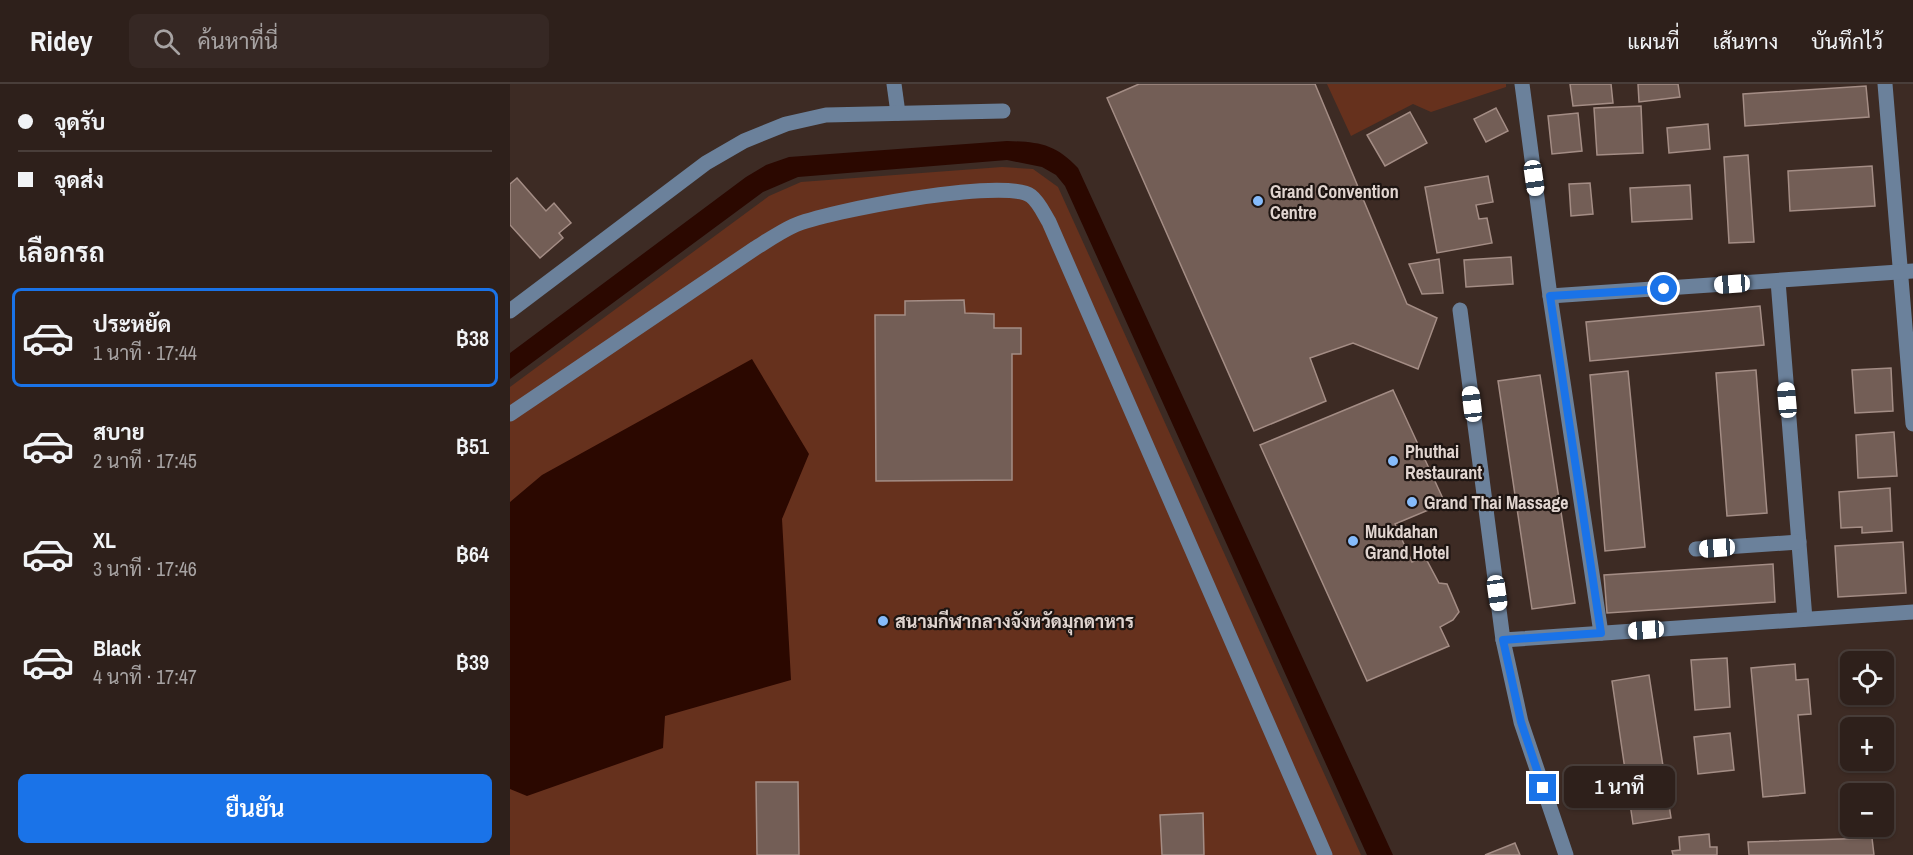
<!DOCTYPE html>
<html lang="th">
<meta charset="utf-8">
<style>
:root{--surface:#2e201b;--page:#362824;--text:#f1f3f6;--muted:#a7a3a3;--line:#493e3a;--accent:#1a73e8}
body{margin:0;font-family:"Archivo Narrow",Sarabun,sans-serif;background:var(--page);color:var(--text);height:100vh;display:flex;flex-direction:column;font-size:22px;white-space:nowrap}
*{box-sizing:border-box;margin:0}
p{font-size:20px;color:var(--muted)}
.icon{flex:none;width:33px;height:33px;fill:none;stroke:currentColor;stroke-width:2;stroke-linecap:round;stroke-linejoin:round}
.map{position:relative;flex:1;overflow:hidden}
.details{display:flex;flex-direction:column;background:var(--surface);width:510px}
.details>*{flex:none}
.guide{display:grid;align-content:center;height:132px;padding:0 18px;background:var(--surface)}
.tools{position:absolute;left:1330px;top:567px;display:grid;gap:12px}
.tools a{display:grid;place-items:center;width:54px;height:54px;border-radius:9px;background:var(--surface);box-shadow:0 2px 4px #0004,0 0 0 2px var(--line);font-size:30px}
.end{position:absolute;width:27px;height:27px;margin:-14px;border:8px solid #1a73e8;background:#fff;box-shadow:0 0 0 3px #fff}
.from{border-radius:50%}
.bubble{position:absolute;height:42px;border-radius:9px;background:var(--surface);box-shadow:0 2px 4px #0004,0 0 0 2px var(--line);font-size:20px;font-weight:600;line-height:42px;text-align:center}
.car{position:absolute;width:18px;height:36px;margin:-18px -9px;border-radius:8px;box-shadow:0 0 4px 2px #0007;background:linear-gradient(#fff 24%,#345 0 40%,#fff 0 76%,#345 0 86%,#fff 0)}
.guide b{display:flex;align-items:center;gap:21px;height:57px;font-size:22px}
.guide b+b{border-top:2px solid var(--line)}
.guide i{width:15px;height:15px;background:var(--text)}
ul{padding:0;list-style:none}
li{display:flex;align-items:center;gap:18px;height:99px;margin:0 12px 9px;padding:0 6px;border:3px solid transparent;border-radius:9px}
li div{flex:1}
li b{display:block;font-size:22px}
li em{font-style:normal;font-weight:600}
li.current{border-color:var(--accent)}
li>.icon{width:54px;height:54px;stroke-width:1.5}
h2{padding:0 18px;font-size:27px;line-height:72px}
.primary-button{display:flex;gap:12px;margin-top:auto;padding:12px 18px}
.primary-button a{flex:1;height:69px;border-radius:9px;background:var(--accent);color:#fff;font-size:24px;font-weight:600;line-height:69px;text-align:center}
header{display:flex;align-items:center;gap:36px;box-sizing:border-box;height:84px;padding:0 30px;background:var(--surface);border-bottom:2px solid var(--line)}
header strong{font-size:28px}
nav{display:flex;gap:33px;margin-inline-start:auto;font-size:21px}
.search{width:420px;height:54px;background:var(--page);display:flex;align-items:center;gap:15px;box-sizing:border-box;padding:0 21px;border-radius:9px;color:var(--muted);font-size:22px}
main{display:flex;flex:1;min-height:0}
.map>svg:first-child{display:block}
.green{fill:#66311d}
.water{fill:#2b0800}
.building{fill:#735e56;stroke:#a48d85;stroke-width:1.5}
.lines{fill:none;stroke-linecap:round;stroke-linejoin:round}
.minor{stroke:#6b819b;stroke-width:15}
.route{stroke:#1a73e8;stroke-width:8}
.poi-dot{fill:#85bbfb;stroke:#1e1512;stroke-width:2}
.labels{text-anchor:middle;dominant-baseline:central;stroke-width:4.5;stroke-linejoin:round;paint-order:stroke}
.poi-label{font-size:18px;font-weight:bold;fill:#e1d5d0;stroke:#1e1512;text-anchor:start}
</style>
<header>
<strong>Ridey</strong>
<div class="search"><svg class="icon" aria-label="search" viewBox="0 0 24 24"><circle cx="10" cy="10" r="6"/><path d="M15 15l6 6"/></svg>ค้นหาที่นี่</div>
<nav><a>แผนที่</a><a>เส้นทาง</a><a>บันทึกไว้</a></nav>
</header>
<main>
<section class="details">
<div class="guide">
<b><i class="from"></i>จุดรับ</b>
<b><i></i>จุดส่ง</b>
</div>
<h2>เลือกรถ</h2>
<ul>
<li class="current"><svg class="icon" aria-label="car" viewBox="0 0 24 24"><path d="M5 17H2v-5l4-1 3-4h7l3 4 3 1v5h-3M9 17h6M6 11h13"/><circle cx="7" cy="17" r="2"/><circle cx="17" cy="17" r="2"/></svg><div><b>ประหยัด</b><p>1 นาที · 17:44</p></div><em>฿38</em></li>
<li><svg class="icon" aria-label="car" viewBox="0 0 24 24"><path d="M5 17H2v-5l4-1 3-4h7l3 4 3 1v5h-3M9 17h6M6 11h13"/><circle cx="7" cy="17" r="2"/><circle cx="17" cy="17" r="2"/></svg><div><b>สบาย</b><p>2 นาที · 17:45</p></div><em>฿51</em></li>
<li><svg class="icon" aria-label="car" viewBox="0 0 24 24"><path d="M5 17H2v-5l4-1 3-4h7l3 4 3 1v5h-3M9 17h6M6 11h13"/><circle cx="7" cy="17" r="2"/><circle cx="17" cy="17" r="2"/></svg><div><b>XL</b><p>3 นาที · 17:46</p></div><em>฿64</em></li>
<li><svg class="icon" aria-label="car" viewBox="0 0 24 24"><path d="M5 17H2v-5l4-1 3-4h7l3 4 3 1v5h-3M9 17h6M6 11h13"/><circle cx="7" cy="17" r="2"/><circle cx="17" cy="17" r="2"/></svg><div><b>Black</b><p>4 นาที · 17:47</p></div><em>฿39</em></li>
</ul>
<div class="primary-button"><a>ยืนยัน</a></div>
</section>
<div class="map">
<svg width="1403" height="771" viewBox="0 0 1403 771">
<rect width="100%" height="100%" fill="#3d2b24"/>
<g class="green">
<path d="M817 0H996V3L921 28 903 20 841 52Z"/>
<path d="M492 83 523 85 548 103 851 771H0V303L259 112 291 98Z"/>
</g>
<g class="water">
<path d="M497 57C530 58 545 60 568 84L883 771H857L555 102 546 91 532 83 497 76 288 93 253 108 0 295V269L236 93 256 81 279 73Z"/>
<path d="M242 275 299 370 272 435 281 596 155 632 153 664 17 712 0 705V418L32 391Z"/>
</g>
<g class="building">
<path d="M629 0H805L897 220 927 234 908 285 843 259 800 274 816 317 744 347 597 14Z"/>
<path d="M1060 0H1101L1103 19 1063 22Z"/>
<path d="M1128 0H1168L1170 13 1129 18Z"/>
<path d="M1356 2 1359 33 1235 42 1233 10Z"/>
<path d="M1131 22 1133 69 1087 71 1084 24Z"/>
<path d="M986 24 998 47 976 58 964 35Z"/>
<path d="M900 28 917 59 875 82 857 51Z"/>
<path d="M1068 29 1072 67 1042 70 1038 32Z"/>
<path d="M1198 40 1200 65 1159 69 1157 44Z"/>
<path d="M1238 71 1244 158 1219 159 1214 73Z"/>
<path d="M1362 82 1365 122 1280 127 1278 87Z"/>
<path d="M978 92 983 118 966 121 969 135 977 134 982 159 927 169 915 103Z"/>
<path d="M7 94 36 127 44 119 61 139 49 149 53 154 30 174 0 141V100Z"/>
<path d="M1080 99 1083 130 1061 132 1059 100Z"/>
<path d="M1180 101 1182 135 1122 138 1120 104Z"/>
<path d="M1001 173 1003 200 956 203 954 176Z"/>
<path d="M929 175 933 209 912 210 899 180Z"/>
<path d="M454 216 455 229 484 230V244H511V270H502V396L366 397 365 231H395V217Z"/>
<path d="M1250 222 1254 261 1080 277 1076 238Z"/>
<path d="M1381 284 1383 327 1345 329 1342 286Z"/>
<path d="M1246 286 1257 429 1217 432 1206 289Z"/>
<path d="M1118 287 1135 463 1095 467 1080 291Z"/>
<path d="M1030 291 1065 519 1022 525 988 297Z"/>
<path d="M883 306 935 419 885 440 902 478 915 473 929 499 937 500 949 528 943 536 930 543 939 562 857 597 750 361Z"/>
<path d="M1384 348 1387 392 1348 394 1346 351Z"/>
<path d="M1380 404 1382 447 1352 449V443L1331 444 1329 408Z"/>
<path d="M1393 458 1396 509 1328 513 1325 462Z"/>
<path d="M1263 480 1265 518 1097 529 1094 491Z"/>
<path d="M1217 574 1220 623 1185 626 1181 576Z"/>
<path d="M1285 580 1286 596 1298 595 1301 630 1288 631 1295 709 1253 713 1241 584Z"/>
<path d="M1139 591 1161 734 1123 740 1102 597Z"/>
<path d="M1220 649 1224 686 1188 690 1184 653Z"/>
<path d="M246 698H288L289 771H247Z"/>
<path d="M693 729 694 771H652L650 731Z"/>
<path d="M1199 750 1200 763H1207V771H1163L1162 767 1170 766 1169 753Z"/>
<path d="M1362 754 1364 771H1239L1238 758Z"/>
<path d="M1005 759 1010 771H975Z"/>
</g>
<g class="lines">
<g class="minor">
<path d="M384 0 388 29"/>
<path d="M1012 0 1040 212 1091 549"/>
<path d="M1375 0 1403 340"/>
<path d="M1268 197 1295 535"/>
<path d="M1040 212 1403 187"/>
<path d="M950 226 993 556 1403 528"/>
<path d="M0 227 196 79 234 57 276 40 316 31 493 27"/>
<path d="M0 330 244 165C257 157 270 148 283 142 316 127 495 93 521 112 529 118 534 130 539 138L815 771"/>
<path d="M1186 465 1289 458"/>
<path d="M993 556 1011 638 1056 771"/>
</g>
</g>
<g class="lines">
<path class="route" d="M1033 704 1011 638 993 556 1091 549 1040 212 1154 205"/>
</g>
<g class="poi-dot">
<circle cx="748" cy="117" r="6"/>
<circle cx="883" cy="377" r="6"/>
<circle cx="902" cy="418" r="6"/>
<circle cx="843" cy="457" r="6"/>
<circle cx="373" cy="537" r="6"/>
</g>
<g class="labels">
<g class="poi-label">
<text x="760" y="107">Grand Convention<tspan x="760" dy="21">Centre</tspan></text>
<text x="895" y="367">Phuthai<tspan x="895" dy="21">Restaurant</tspan></text>
<text x="914" y="418">Grand Thai Massage</text>
<text x="855" y="447">Mukdahan<tspan x="855" dy="21">Grand Hotel</tspan></text>
<text x="385" y="537">สนามกีฬากลางจังหวัดมุกดาหาร</text>
</g>
</g>
</svg>
<div class="tools">
<a><svg class="icon" aria-label="locate" viewBox="0 0 24 24"><circle cx="12" cy="12" r="6"/><path d="M12 2v4M12 18v4M2 12h4M18 12h4"/></svg></a>
<a>+</a>
<a>−</a>
</div>
<i class="end from" style="left:1154px;top:205px"></i>
<i class="end" style="left:1033px;top:704px"></i>
<div class="bubble" style="left:1054px;top:682px;width:111px">1 นาที</div>
<i class="car" style="left:1024px;top:94px;rotate:172deg"></i>
<i class="car" style="left:1222px;top:200px;rotate:266deg"></i>
<i class="car" style="left:1277px;top:316px;rotate:355deg"></i>
<i class="car" style="left:962px;top:320px;rotate:353deg"></i>
<i class="car" style="left:1207px;top:464px;rotate:266deg"></i>
<i class="car" style="left:987px;top:509px;rotate:172deg"></i>
<i class="car" style="left:1136px;top:546px;rotate:266deg"></i>
</div>
</main>
